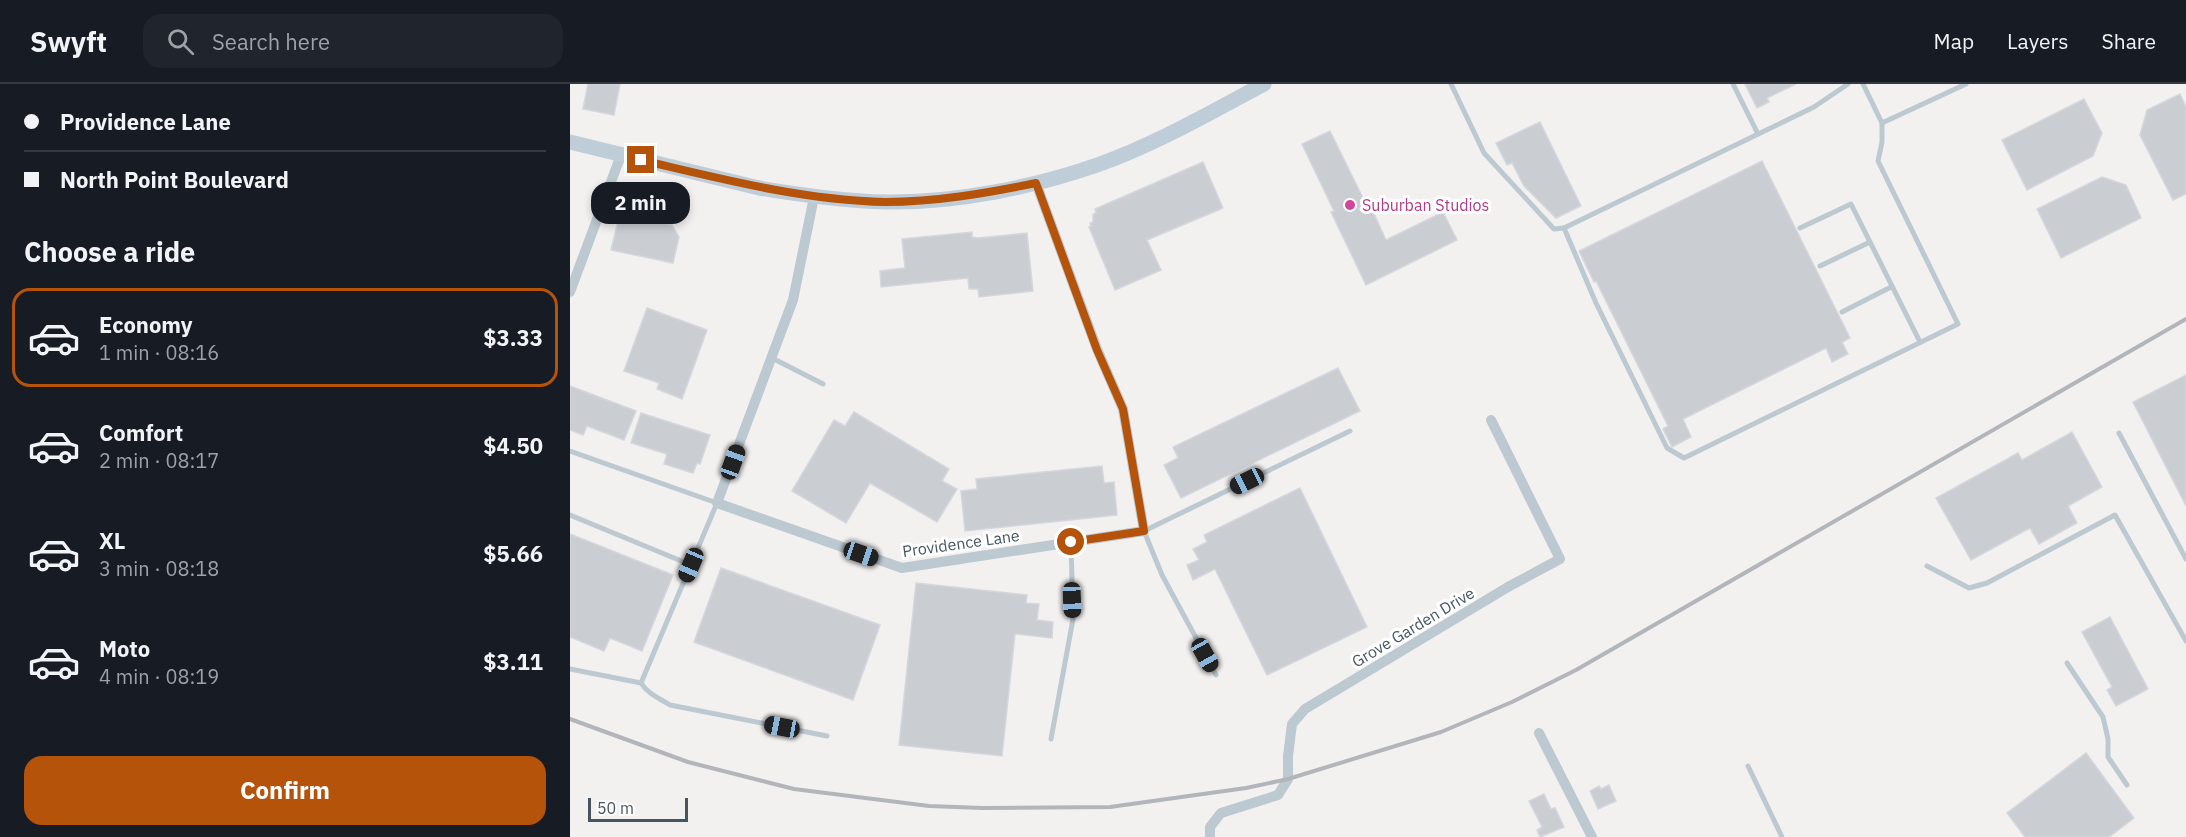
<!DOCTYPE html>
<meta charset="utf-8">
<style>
:root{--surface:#171b24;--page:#20242c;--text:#f1f3f6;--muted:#9ea1a6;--line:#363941;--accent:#b45309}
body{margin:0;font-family:"IBM Plex Sans",sans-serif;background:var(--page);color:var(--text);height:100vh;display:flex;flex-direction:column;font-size:22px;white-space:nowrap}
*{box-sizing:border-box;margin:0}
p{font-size:20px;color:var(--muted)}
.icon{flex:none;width:33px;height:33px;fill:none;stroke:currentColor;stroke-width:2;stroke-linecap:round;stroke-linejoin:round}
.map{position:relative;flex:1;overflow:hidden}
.panel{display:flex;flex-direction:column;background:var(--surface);width:570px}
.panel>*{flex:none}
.guide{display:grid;align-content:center;height:132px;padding:0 24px;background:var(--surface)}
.scale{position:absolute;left:18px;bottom:15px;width:100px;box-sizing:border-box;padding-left:6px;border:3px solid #465660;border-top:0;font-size:16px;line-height:21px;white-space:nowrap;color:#465660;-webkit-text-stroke:4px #fff;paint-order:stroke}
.end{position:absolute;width:27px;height:27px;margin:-14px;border:8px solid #b45309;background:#fff;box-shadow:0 0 0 3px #fff}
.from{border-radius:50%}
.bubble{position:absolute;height:42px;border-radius:18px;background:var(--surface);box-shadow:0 3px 9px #0003;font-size:20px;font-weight:700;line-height:42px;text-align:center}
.car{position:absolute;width:18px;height:36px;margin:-18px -9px;border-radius:8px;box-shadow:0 0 4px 2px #0007;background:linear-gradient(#222 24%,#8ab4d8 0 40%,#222 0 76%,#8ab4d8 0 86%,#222 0)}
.guide b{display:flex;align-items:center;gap:21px;height:57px;font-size:22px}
.guide b+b{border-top:2px solid var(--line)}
.guide i{width:15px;height:15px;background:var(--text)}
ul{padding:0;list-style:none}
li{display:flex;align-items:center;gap:18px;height:99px;margin:0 12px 9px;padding:0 12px;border:3px solid transparent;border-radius:18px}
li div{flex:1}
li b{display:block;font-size:22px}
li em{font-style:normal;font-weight:700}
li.on{border-color:var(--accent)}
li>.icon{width:54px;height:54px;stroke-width:1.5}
h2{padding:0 24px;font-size:27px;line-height:72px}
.button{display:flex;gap:12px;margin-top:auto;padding:12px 24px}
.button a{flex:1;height:69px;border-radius:18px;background:var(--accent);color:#fff;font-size:24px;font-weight:700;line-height:69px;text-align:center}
header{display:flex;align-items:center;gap:36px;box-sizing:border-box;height:84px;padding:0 30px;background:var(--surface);border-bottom:2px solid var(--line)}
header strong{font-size:28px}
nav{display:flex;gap:33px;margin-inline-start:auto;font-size:21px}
.search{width:420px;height:54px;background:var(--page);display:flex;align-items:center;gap:15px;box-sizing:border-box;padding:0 21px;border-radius:18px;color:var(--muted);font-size:22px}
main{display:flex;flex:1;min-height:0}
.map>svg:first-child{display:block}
.building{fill:#caced3;stroke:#d4d7dd;stroke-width:1.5}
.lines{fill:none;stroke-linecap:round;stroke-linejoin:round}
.service{stroke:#bcc9d1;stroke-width:5}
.minor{stroke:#bcc9d1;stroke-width:10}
.secondary{stroke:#bfcdd9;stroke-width:15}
.rail{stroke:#b2b6bb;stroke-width:4}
.route{stroke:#b45309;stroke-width:8}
.hotel-dot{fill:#d1479c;stroke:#fff;stroke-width:2}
.labels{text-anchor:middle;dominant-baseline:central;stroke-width:6;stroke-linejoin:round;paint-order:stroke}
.hotel-label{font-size:16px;fill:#b23c85;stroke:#fff;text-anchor:start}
.street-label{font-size:16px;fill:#465660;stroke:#fff}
</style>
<header>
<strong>Swyft</strong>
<div class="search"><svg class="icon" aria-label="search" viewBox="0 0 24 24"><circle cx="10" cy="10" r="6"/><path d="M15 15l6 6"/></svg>Search here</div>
<nav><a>Map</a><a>Layers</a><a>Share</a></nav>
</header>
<main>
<section class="panel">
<div class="guide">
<b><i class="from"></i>Providence Lane</b>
<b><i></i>North Point Boulevard</b>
</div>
<h2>Choose a ride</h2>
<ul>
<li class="on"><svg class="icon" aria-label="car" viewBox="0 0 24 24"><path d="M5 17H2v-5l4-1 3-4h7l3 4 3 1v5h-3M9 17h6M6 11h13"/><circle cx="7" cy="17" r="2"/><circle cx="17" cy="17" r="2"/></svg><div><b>Economy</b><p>1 min · 08:16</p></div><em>$3.33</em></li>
<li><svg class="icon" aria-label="car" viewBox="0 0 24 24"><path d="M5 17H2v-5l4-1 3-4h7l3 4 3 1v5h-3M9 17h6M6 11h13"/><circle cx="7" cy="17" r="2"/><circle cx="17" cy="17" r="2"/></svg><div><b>Comfort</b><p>2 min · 08:17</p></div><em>$4.50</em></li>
<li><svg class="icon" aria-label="car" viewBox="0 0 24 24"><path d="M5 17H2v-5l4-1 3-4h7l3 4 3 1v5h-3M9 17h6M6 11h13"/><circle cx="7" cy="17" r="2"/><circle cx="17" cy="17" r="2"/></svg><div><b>XL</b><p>3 min · 08:18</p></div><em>$5.66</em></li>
<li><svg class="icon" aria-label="car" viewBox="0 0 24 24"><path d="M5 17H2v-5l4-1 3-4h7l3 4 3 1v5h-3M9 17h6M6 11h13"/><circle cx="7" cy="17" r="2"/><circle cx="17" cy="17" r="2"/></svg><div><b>Moto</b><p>4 min · 08:19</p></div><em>$3.11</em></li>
</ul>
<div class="button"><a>Confirm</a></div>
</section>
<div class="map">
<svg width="1616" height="753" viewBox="0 0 1616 753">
<rect width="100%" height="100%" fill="#f3f0f0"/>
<g class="building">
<path d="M18 0H50L44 31 13 25Z"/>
<path d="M1175 0H1226L1197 14 1199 18 1187 24Z"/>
<path d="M1610 10 1616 23V110L1603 116 1570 51 1577 26Z"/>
<path d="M1514 15 1532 49 1523 72 1457 106 1432 56Z"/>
<path d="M970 38 1011 122 986 134 954 102 942 79 937 81 926 59Z"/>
<path d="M760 47 793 114 796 112 816 156 873 128 887 156 796 201 761 128 764 127 732 60Z"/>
<path d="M1192 77 1280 254 1272 258 1278 270 1262 278 1256 264 1113 335 1121 353 1102 363 1093 345 1098 342 1026 197 1024 198 1009 167Z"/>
<path d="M633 78 653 124 577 156 591 186 545 206 519 143 521 142 520 139 523 138V130L526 129 525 125Z"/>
<path d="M1532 93 1556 101 1571 134 1491 174 1467 125Z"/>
<path d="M50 129 102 141 109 153 103 179 41 166Z"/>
<path d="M402 148V153L408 154 457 149 463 207 409 213 408 205H399L398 194 311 203 310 187 335 184 332 155Z"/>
<path d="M77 224 137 246 112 315 87 305 89 299 54 287Z"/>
<path d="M768 284 790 327 611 414 594 381 608 374 603 363Z"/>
<path d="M1616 291V422L1563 318Z"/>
<path d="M0 302 66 327 54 356 17 342 13 351 0 346Z"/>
<path d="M284 328 379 385 372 397 387 405 367 438 300 399 276 439 222 407 264 336 275 342Z"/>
<path d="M71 329 140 351 130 380 127 379 123 389 94 380 97 370 61 359Z"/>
<path d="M1502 348 1532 403 1498 422 1507 439 1469 460 1460 444 1401 476 1366 414 1448 369 1452 376Z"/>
<path d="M532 382 534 399 544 398 547 431 395 447 391 407 407 405 406 395Z"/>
<path d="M730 404 797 543 697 591 645 485 623 496 617 481 629 476 623 465 637 458 634 451Z"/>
<path d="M0 450 103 491 72 567 40 554 34 567 0 553Z"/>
<path d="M151 484 310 541 283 616 124 558Z"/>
<path d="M346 499 457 511 456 519 469 520 467 536 483 538 482 554 445 550 432 672 329 661Z"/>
<path d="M1540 533 1578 605 1546 622 1537 606 1542 603 1512 548Z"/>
<path d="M1516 669 1564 734 1539 753H1455L1437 729Z"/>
<path d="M1039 701 1046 717 1028 725 1020 707 1029 702 1031 705Z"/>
<path d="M974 710 981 725 985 724 994 743 970 753 967 746 972 743 959 717Z"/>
</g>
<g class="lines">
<g class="service">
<path d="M881 0 914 69 984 145 994 144"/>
<path d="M1163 0 1188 50"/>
<path d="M1278 0 1244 23 994 144 1026 219 1097 364 1114 374 1388 240 1308 77 1312 58V39"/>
<path d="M1293 0 1312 39 1396 0"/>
<path d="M1230 144 1281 120 1350 258"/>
<path d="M1250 182 1300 158"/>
<path d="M1272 228 1321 203"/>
<path d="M202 274 253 300"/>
<path d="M1549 349 1616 475"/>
<path d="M0 367 147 419 71 599C78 610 89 614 100 621L257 652"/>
<path d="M0 431 121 481"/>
<path d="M1357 482 1399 504 1417 499 1545 431 1616 557"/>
<path d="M1497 579 1533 633 1538 655V673L1557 701"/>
<path d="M0 585 71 599"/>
<path d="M646 591 592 491 574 447 780 347"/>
<path d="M481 655 503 535 501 458"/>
<path d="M1178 682 1212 753"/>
</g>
<g class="minor">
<path d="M244 113 223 216 147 419 332 484 574 447 553 325 527 265 466 99"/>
<path d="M0 208 51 71"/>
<path d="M969 649 1022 753"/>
<path d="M640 753V743L651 729 708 711 718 695V672L722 640 735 625 938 503 990 475 921 336"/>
</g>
<path class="secondary" d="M0 58 189 104C231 111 273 117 316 118 386 119 465 103 530 80 588 59 641 28 694 0"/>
<path class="rail" d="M0 635 118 678 224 705 359 722 413 724 540 723 676 704 718 695 871 648 942 618 1006 586 1616 235"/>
</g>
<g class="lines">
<path class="route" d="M71 76C152 95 232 116 315 118 366 118 417 109 466 99L527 266 553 325 574 447 501 458"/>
</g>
<circle class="hotel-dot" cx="780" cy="121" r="6"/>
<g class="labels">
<g class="hotel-label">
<text x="792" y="121">Suburban Studios</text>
</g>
<g class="street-label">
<text transform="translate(391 459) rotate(-8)">Providence Lane</text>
<text transform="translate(843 543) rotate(-31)">Grove Garden Drive</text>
</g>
</g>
</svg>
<div class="scale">50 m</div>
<i class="end from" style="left:501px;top:458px"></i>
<i class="end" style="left:71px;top:76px"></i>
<div class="bubble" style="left:21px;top:98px;width:99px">2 min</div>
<i class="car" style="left:163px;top:378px;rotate:20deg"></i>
<i class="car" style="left:677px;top:397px;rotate:244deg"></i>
<i class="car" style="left:291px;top:470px;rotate:109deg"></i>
<i class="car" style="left:121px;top:481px;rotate:203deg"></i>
<i class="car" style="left:502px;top:516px;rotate:178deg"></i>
<i class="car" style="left:635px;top:571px;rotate:151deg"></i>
<i class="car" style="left:212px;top:643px;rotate:281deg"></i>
</div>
</main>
